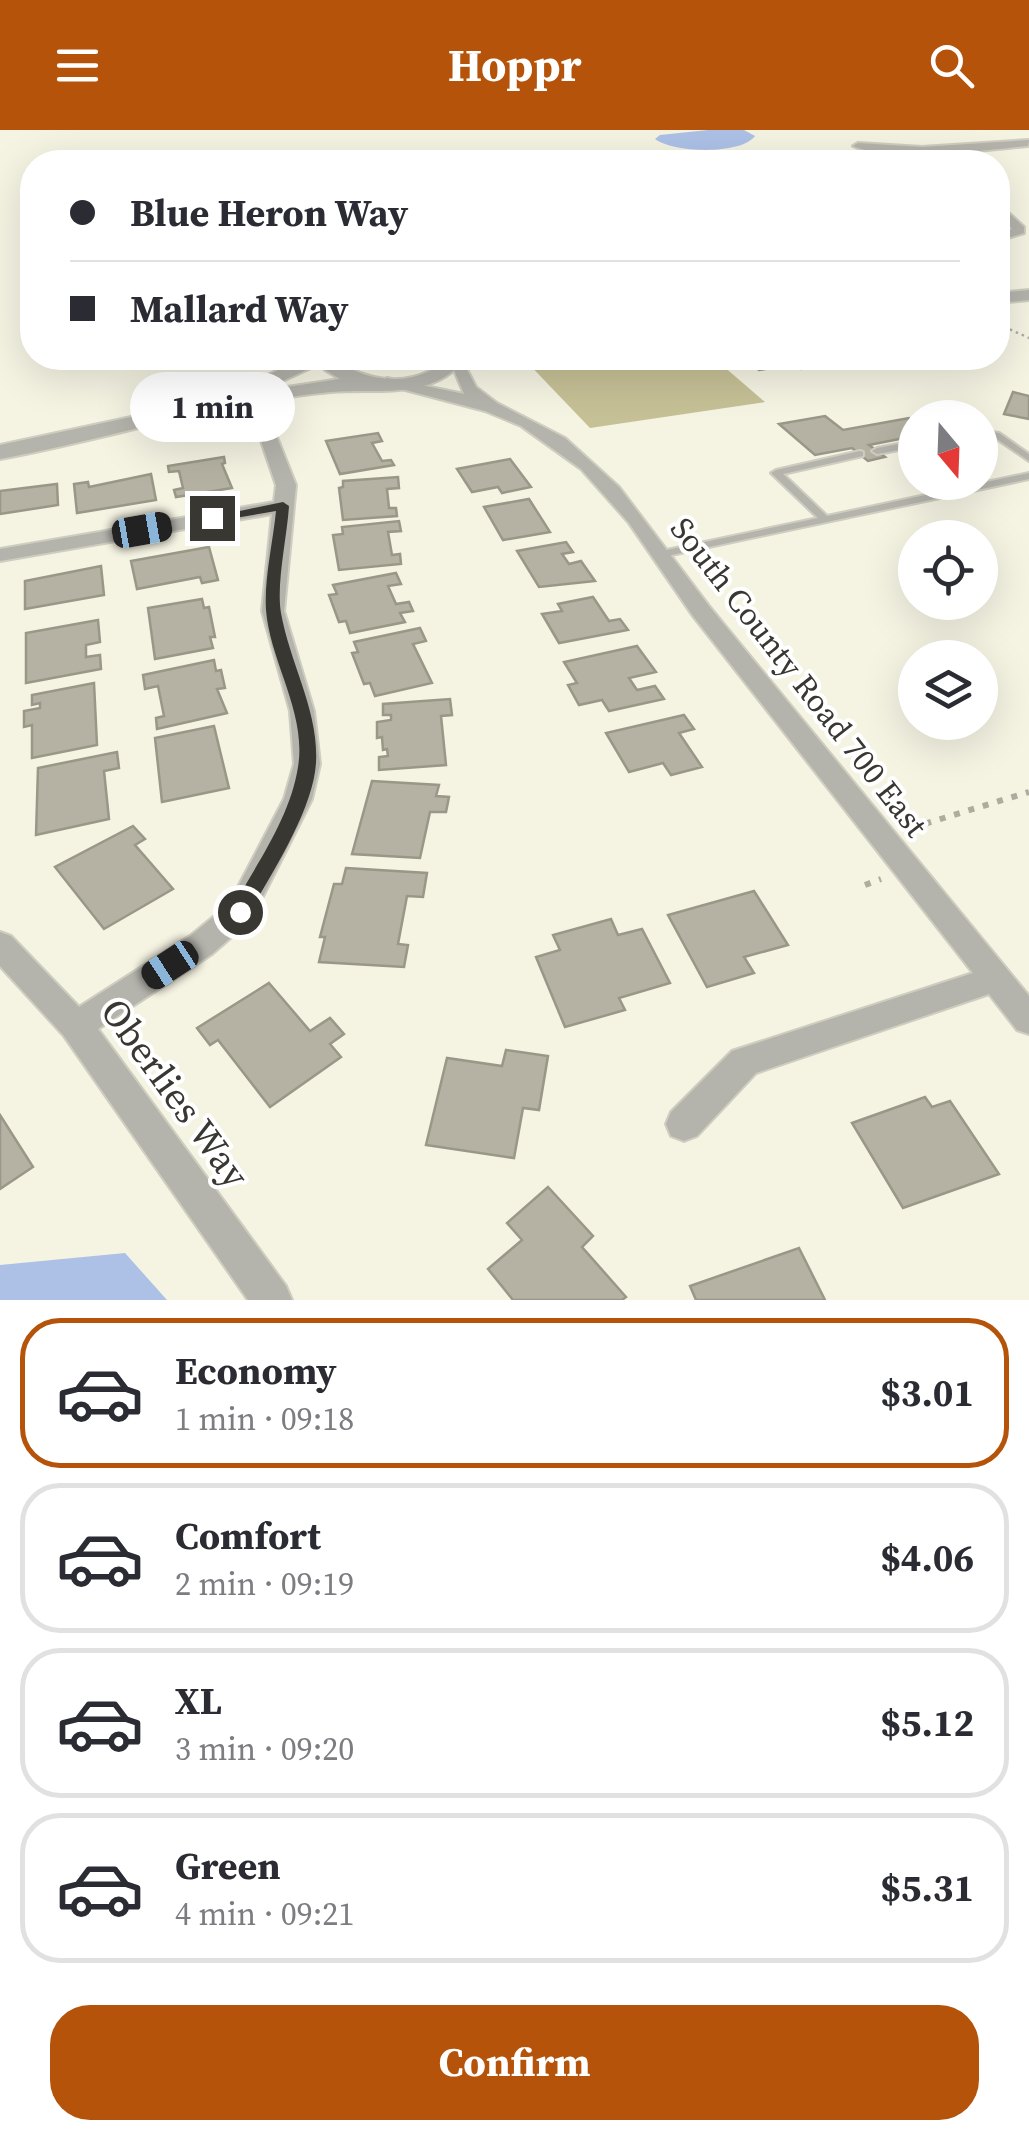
<!DOCTYPE html>
<meta charset="utf-8">
<style>
:root{--surface:#fff;--page:#f7f7f7;--text:#2b2b33;--muted:#7c7c81;--line:#e1e1e2;--accent:#b45309}
body{margin:0;font-family:"Source Serif 4",serif;background:var(--page);color:var(--text);height:100vh;display:flex;flex-direction:column;font-size:38px;white-space:nowrap}
*{box-sizing:border-box;margin:0}
p{font-size:32px;color:var(--muted)}
.icon{flex:none;width:55px;height:55px;fill:none;stroke:currentColor;stroke-width:2;stroke-linecap:round;stroke-linejoin:round}
.map{position:relative;height:1170px;overflow:hidden}
.sheet{display:flex;flex-direction:column;background:var(--surface);flex:1}
.sheet>*{flex:none}
.hud{position:absolute;left:20px;top:20px;width:990px;height:220px;border-radius:40px;box-shadow:0 10px 40px #0002;display:grid;align-content:center;height:220px;padding:0 50px;background:var(--surface)}
.needle{width:65px;rotate:161deg}
.controls{position:absolute;left:898px;top:270px;display:grid;gap:20px}
.controls a{display:grid;place-items:center;width:100px;height:100px;border-radius:50%;background:var(--surface);box-shadow:0 10px 40px #0002;font-size:50px}
.end{position:absolute;width:45px;height:45px;margin:-22px;border:12px solid #383731;background:#fff;box-shadow:0 0 0 5px #fff}
.from{border-radius:50%}
.bubble{position:absolute;height:70px;border-radius:35px;background:var(--surface);box-shadow:0 10px 40px #0002;font-size:32px;font-weight:700;line-height:70px;text-align:center}
.car{position:absolute;width:30px;height:60px;margin:-30px -15px;border-radius:12px;box-shadow:0 0 8px 2px #0007;background:linear-gradient(#222 24%,#8ab4d8 0 40%,#222 0 76%,#8ab4d8 0 86%,#222 0)}
.hud b{display:flex;align-items:center;gap:35px;height:95px;font-size:38px}
.hud b+b{border-top:2px solid var(--line)}
.hud i{width:25px;height:25px;background:var(--text)}
ul{padding:18px 0 0;list-style:none}
li{display:flex;align-items:center;gap:30px;height:150px;margin:0 20px 15px;padding:0 30px;border:5px solid var(--line);border-radius:40px}
li div{flex:1}
li b{display:block;font-size:38px}
li em{font-style:normal;font-weight:700}
li.current{border-color:var(--accent)}
li>.icon{width:90px;height:90px;stroke-width:1.5}
.action{display:flex;gap:20px;margin-top:auto;padding:20px 50px}
.action a{flex:1;height:115px;border-radius:40px;background:var(--accent);color:#fff;font-size:40px;font-weight:700;line-height:115px;text-align:center}
header{display:flex;justify-content:space-between;align-items:center;height:130px;padding:0 50px;background:var(--accent);color:#fff;font-size:45px;font-weight:700}
.map>svg:first-child{display:block}
.green{fill:#c6c096}
.water{fill:#adc1e7}
.building{fill:#b5b2a3;stroke:#999787;stroke-width:2.5}
.lines{fill:none;stroke-linecap:round;stroke-linejoin:round}
.service-casing{stroke:#cfcdbf;stroke-width:4}
.minor-casing{stroke:#cfcdbf;stroke-width:4}
.tertiary-casing{stroke:#cfcdbf;stroke-width:4}
.path-far2{stroke:#adac9f;stroke-width:2.5;stroke-dasharray:2.5 4;stroke-linecap:butt}
.path-far1{stroke:#adac9f;stroke-width:4;stroke-dasharray:4 5;stroke-linecap:butt}
.path{stroke:#adac9f;stroke-width:6;stroke-dasharray:6 9;stroke-linecap:butt}
.service{fill:#b4b3ac;fill-rule:evenodd}
.minor{fill:#b4b3ac;fill-rule:evenodd}
.tertiary{fill:#b4b3ac;fill-rule:evenodd}
.route{fill:#383731}
.labels{text-anchor:middle;dominant-baseline:central;stroke-width:8;stroke-linejoin:round;paint-order:stroke}
.street-label{font-size:32px;fill:#383731;stroke:#fff}
.near-street-label{font-size:38px;fill:#383731;stroke:#fff}
</style>
<header><svg class="icon" aria-label="menu" viewBox="0 0 24 24"><path d="M4 6h16M4 12h16M4 18h16"/></svg>Hoppr<svg class="icon" aria-label="search" viewBox="0 0 24 24"><circle cx="10" cy="10" r="6"/><path d="M15 15l6 6"/></svg></header>
<div class="map">
<svg width="1029" height="1170" viewBox="0 0 1029 1170">
<rect width="100%" height="100%" fill="#f5f3e2"/>
<path class="green" d="M523 228H714L765 272 590 298Z"/>
<g class="water">
<path d="M708 0H744L755 6C741 25 673 23 655 9L660 5Z"/>
<path d="M125 1123 167 1170H0V1135Z"/>
</g>
<g class="building">
<path d="M744 228H795L809 238 801 239 795 234 759 240Z"/>
<path d="M1013 262 1029 266V289L1004 284Z"/>
<path d="M825 286 843 300 909 288 915 293V306L869 315 885 327 868 331 852 318 815 325 779 294Z"/>
<path d="M378 303 382 311 372 313 382 331 391 330 394 335 340 344 326 311Z"/>
<path d="M224 327 225 333 222 334 232 358 176 367 174 360 183 358 179 341 169 342 168 336Z"/>
<path d="M510 329 531 357 502 363 498 357 472 362 457 339Z"/>
<path d="M151 344 156 370 77 383 74 354 88 352 89 357Z"/>
<path d="M398 347 399 358 387 359 389 378H396L397 386 343 390 339 358 343 357V351Z"/>
<path d="M57 354 58 375 0 384V361Z"/>
<path d="M529 369 550 402 503 410 484 377Z"/>
<path d="M399 391 401 401 388 402 392 425 400 424 401 434 339 440 333 405 343 404 342 397Z"/>
<path d="M566 412 573 422 562 424 569 434 581 431 595 451 539 457 517 421Z"/>
<path d="M209 417 218 450 202 453 200 447 137 459 131 431Z"/>
<path d="M101 436 104 465 25 479V451Z"/>
<path d="M396 443 401 454 388 456 396 474 409 472 413 481 400 483 405 492 350 503 346 491 339 492 329 465 337 464 333 455Z"/>
<path d="M593 467 609 491 620 489 628 500 559 513 542 484 562 481 558 474Z"/>
<path d="M202 469 204 478 209 477 215 507H210L213 518 155 529 148 478Z"/>
<path d="M98 490 100 512 86 515V527L100 525 101 539 26 553V503Z"/>
<path d="M420 498 426 511 413 514 432 553 375 566 370 553 364 554 352 523 358 522 354 512Z"/>
<path d="M637 516 656 542 629 548 637 560 655 556 664 569 609 581 602 570 579 575 568 555 577 553 564 532Z"/>
<path d="M214 530 216 541 221 540 225 558 217 559 227 583 157 599 156 588 164 586 158 556 145 559 143 545Z"/>
<path d="M94 553 97 615 32 628V595L24 597V581L40 578V573L32 575V565Z"/>
<path d="M450 569 452 585 441 586 446 635 379 640V627L388 626 387 619 383 620 382 607 377 608V592L391 590V585H383V574Z"/>
<path d="M684 585 694 599 679 603 702 637 671 645 663 633 629 642 606 603Z"/>
<path d="M214 596 229 658 162 672 155 608Z"/>
<path d="M117 622 119 638 104 641 109 689 36 705 38 638Z"/>
<path d="M372 651 439 655 436 666 449 667 446 682H430L420 728 352 724Z"/>
<path d="M133 696 145 709 135 715 173 759 104 799 55 737Z"/>
<path d="M346 738 427 743 423 767 407 766 398 814 408 815 404 837 319 832 325 807H320L334 754H342Z"/>
<path d="M754 761 788 815 744 827 754 843 707 857 668 785Z"/>
<path d="M611 789 618 805 642 799 670 853 619 868 625 880 565 897 536 827 560 820 553 805Z"/>
<path d="M269 853 310 901 330 888 344 904 330 914 341 927 270 977 218 910 210 915 197 898Z"/>
<path d="M506 920 548 926 539 980 523 978 514 1028 426 1015 447 928 502 936Z"/>
<path d="M925 967 932 977 950 971 999 1044 903 1078 852 993Z"/>
<path d="M0 985 33 1037 0 1059Z"/>
<path d="M548 1057 593 1106 582 1117 626 1167 622 1170H513L488 1139 522 1110 507 1093Z"/>
<path d="M799 1118 825 1170H696L690 1156Z"/>
</g>
<g class="lines">
<defs>
<g id="service">
<path d="M980 300 999 303 1029 324V331L994 307 980 306Z"/>
<path d="M915 311V317L877 324 872 321 877 318Z"/>
<path d="M860 321 863 322V326L783 344 827 386 1029 343V349L662 427 657 424 662 421 818 388 771 343 776 340Z"/>
</g>
<g id="minor">
<path d="M1029 10 1028 16C986 20 889 33 853 16L858 13 922 17Z"/>
<path d="M998 73 1024 97V103L998 111V103L1012 99 998 83Z"/>
<path d="M449 228H461L476 257 497 273 565 308 619 357 709 476 1029 866V904L1017 900 989 864 756 943 697 1006 684 1011 671 1006 666 994 671 982 732 921 973 843 693 486 629 393 581 339 521 296 485 281 379 253 387 248 464 264Z"/>
<path d="M222 268 272 295 296 355 284 481 314 581 320 634 312 669 251 790 212 824 98 899 286 1156 292 1170H248L64 906 0 836V802L11 806 79 877 190 806 229 774 284 669 294 634 290 581 262 481 272 384 0 431V419L274 372 276 355 258 302 216 277V269Z"/>
</g>
<g id="tertiary">
<path d="M1029 160V170L998 173V163Z"/>
<path d="M302 228H339L341 233C366 250 402 255 429 241 445 233 447 227 465 228 434 271 377 258 331 262 219 272 110 309 0 329V315L234 265 340 249 325 240 322 233 267 258 260 260 250 254Z"/>
</g>
</defs>
<use href="#service" class="service-casing"/>
<use href="#minor" class="minor-casing"/>
<use href="#tertiary" class="tertiary-casing"/>
<path class="path-far2" d="M998 194 1029 208"/>
<path class="path-far1" d="M483 239 492 228"/>
<g class="path">
<path d="M911 698 1029 662"/>
<path d="M865 755 881 749"/>
</g>
<use href="#service" class="service"/>
<use href="#minor" class="minor"/>
<use href="#tertiary" class="tertiary"/>
</g>
<path class="route" d="M283 372 289 376C287 407 276 454 281 483 290 534 319 581 316 633 313 681 270 746 247 787L240 789 230 782C255 736 290 689 298 637 307 583 270 532 266 480 264 449 273 412 276 381L212 392 206 388Z"/>
<g class="labels">
<g class="street-label">
<text transform="translate(799 547) rotate(52)">South County Road 700 East</text>
</g>
<g class="near-street-label">
<text transform="translate(175 963) rotate(54)">Oberlies Way</text>
</g>
</g>
</svg>
<div class="controls">
<a><svg class="needle" viewBox="-14 -14 28 28"><path d="M0-13l5 13h-10z" fill="#e53935"/><path d="M0 13l5-13h-10z" fill="#7c7c81"/></svg></a>
<a><svg class="icon" aria-label="locate" viewBox="0 0 24 24"><circle cx="12" cy="12" r="6"/><path d="M12 2v4M12 18v4M2 12h4M18 12h4"/></svg></a>
<a><svg class="icon" aria-label="layers" viewBox="0 0 24 24"><path d="M12 4l9 5-9 5-9-5zM3 14l9 5 9-5"/></svg></a>
</div>
<i class="end from" style="left:240px;top:782px"></i>
<i class="end" style="left:212px;top:388px"></i>
<div class="bubble" style="left:130px;top:242px;width:165px">1 min</div>
<i class="car" style="left:142px;top:400px;rotate:80deg"></i>
<i class="car" style="left:170px;top:835px;rotate:237deg"></i>
<div class="hud">
<b><i class="from"></i>Blue Heron Way</b>
<b><i></i>Mallard Way</b>
</div>
</div>
<section class="sheet">
<ul>
<li class="current"><svg class="icon" aria-label="car" viewBox="0 0 24 24"><path d="M5 17H2v-5l4-1 3-4h7l3 4 3 1v5h-3M9 17h6M6 11h13"/><circle cx="7" cy="17" r="2"/><circle cx="17" cy="17" r="2"/></svg><div><b>Economy</b><p>1 min · 09:18</p></div><em>$3.01</em></li>
<li><svg class="icon" aria-label="car" viewBox="0 0 24 24"><path d="M5 17H2v-5l4-1 3-4h7l3 4 3 1v5h-3M9 17h6M6 11h13"/><circle cx="7" cy="17" r="2"/><circle cx="17" cy="17" r="2"/></svg><div><b>Comfort</b><p>2 min · 09:19</p></div><em>$4.06</em></li>
<li><svg class="icon" aria-label="car" viewBox="0 0 24 24"><path d="M5 17H2v-5l4-1 3-4h7l3 4 3 1v5h-3M9 17h6M6 11h13"/><circle cx="7" cy="17" r="2"/><circle cx="17" cy="17" r="2"/></svg><div><b>XL</b><p>3 min · 09:20</p></div><em>$5.12</em></li>
<li><svg class="icon" aria-label="car" viewBox="0 0 24 24"><path d="M5 17H2v-5l4-1 3-4h7l3 4 3 1v5h-3M9 17h6M6 11h13"/><circle cx="7" cy="17" r="2"/><circle cx="17" cy="17" r="2"/></svg><div><b>Green</b><p>4 min · 09:21</p></div><em>$5.31</em></li>
</ul>
<div class="action"><a>Confirm</a></div>
</section>
